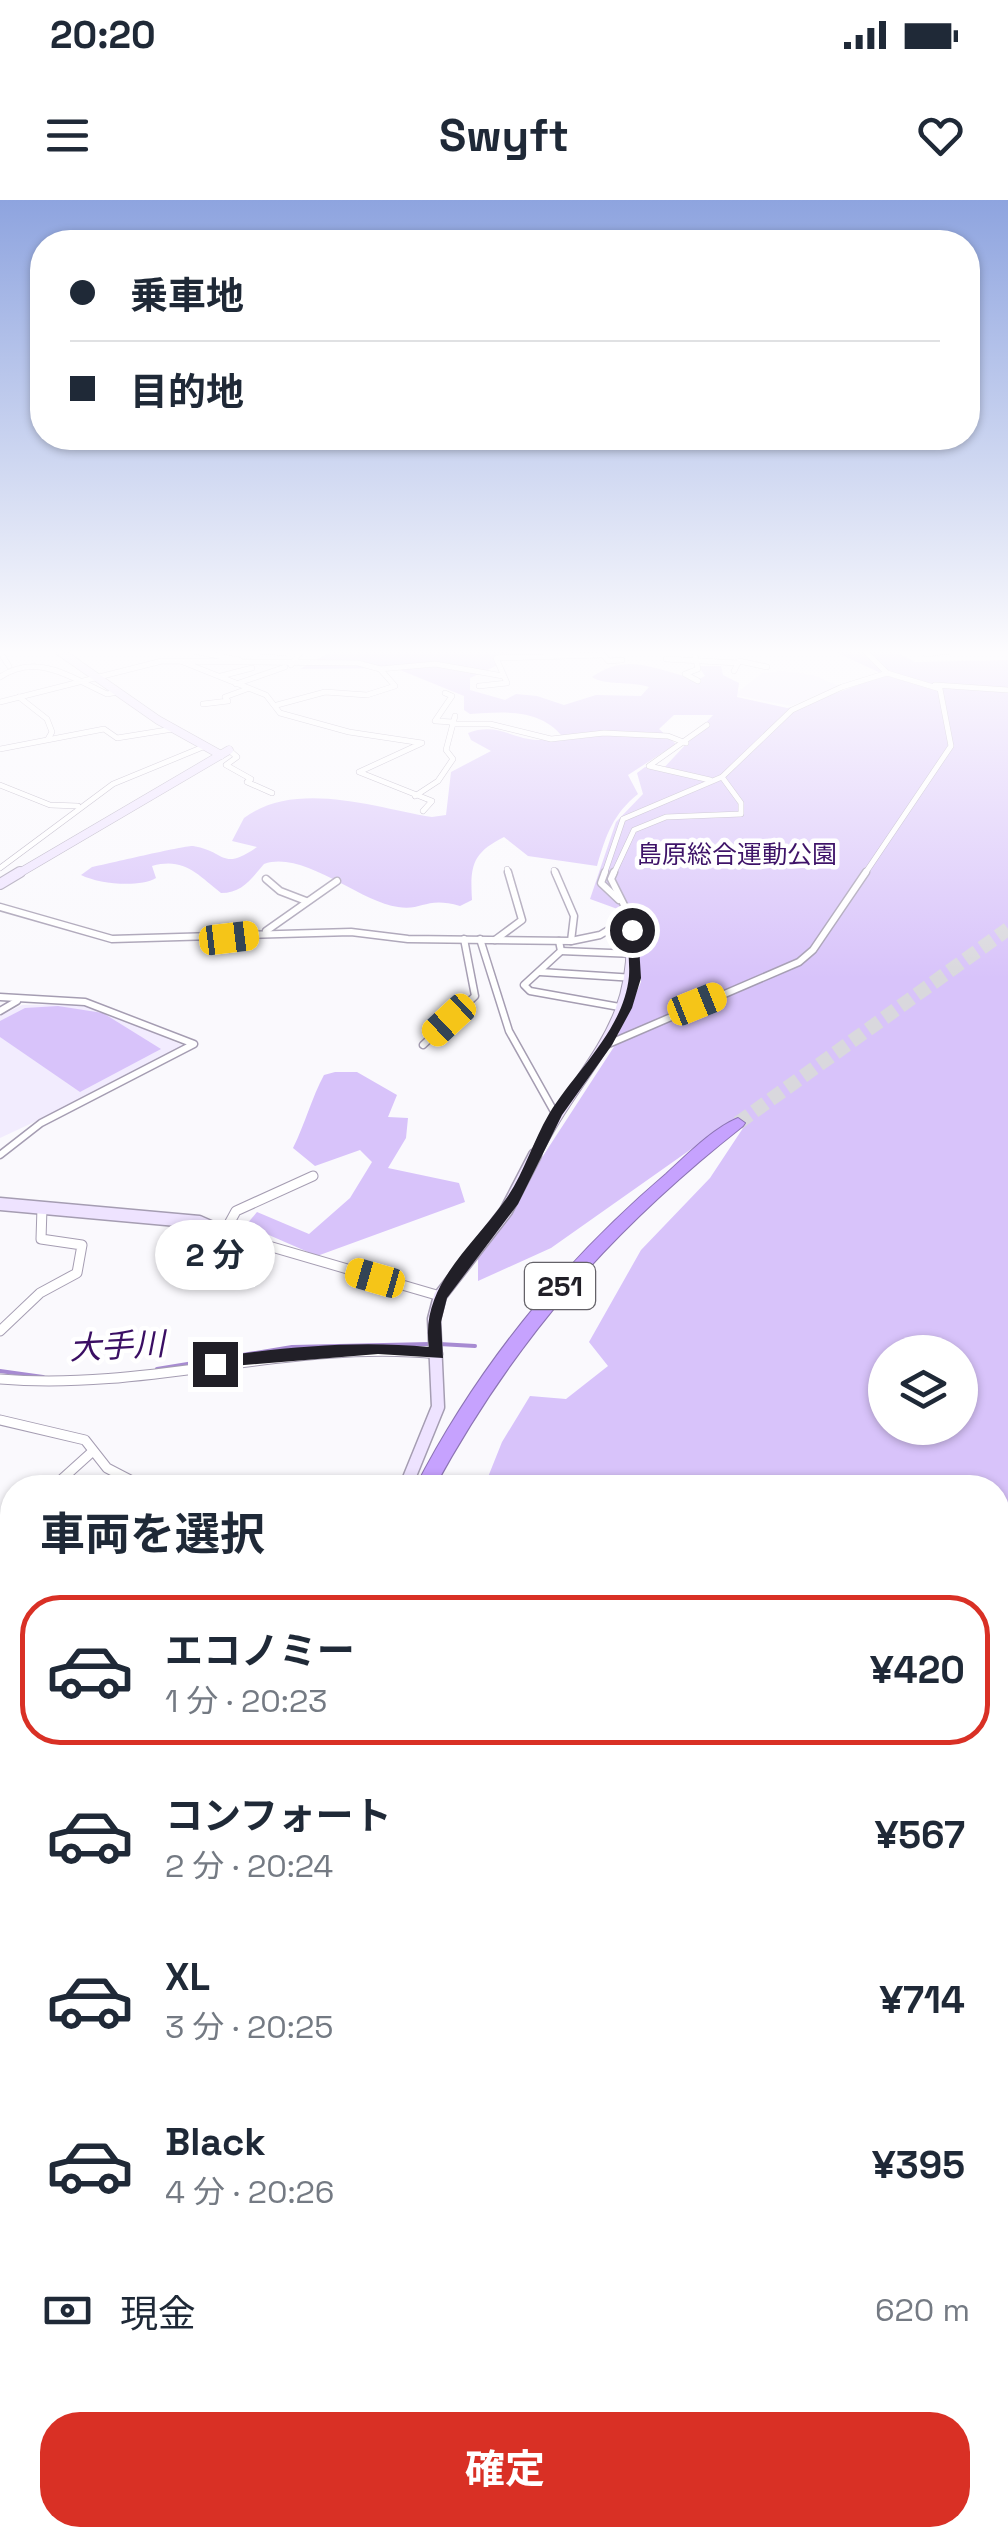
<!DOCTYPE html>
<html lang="ja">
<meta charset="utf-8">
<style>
:root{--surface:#fff;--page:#f6f6f7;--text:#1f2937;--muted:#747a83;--line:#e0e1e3;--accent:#d93025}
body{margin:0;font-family:"Space Grotesk","Noto Sans JP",sans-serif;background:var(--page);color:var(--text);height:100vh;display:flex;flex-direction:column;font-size:38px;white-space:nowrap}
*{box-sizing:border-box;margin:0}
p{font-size:32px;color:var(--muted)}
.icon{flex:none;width:55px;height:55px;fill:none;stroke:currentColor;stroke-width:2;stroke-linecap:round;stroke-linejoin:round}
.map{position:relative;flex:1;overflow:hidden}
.panel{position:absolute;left:0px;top:1275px;width:1010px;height:1072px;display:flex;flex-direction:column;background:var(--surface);border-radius:40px 40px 0 0;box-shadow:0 2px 8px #0004}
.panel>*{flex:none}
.guide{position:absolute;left:30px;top:30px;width:950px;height:220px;border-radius:40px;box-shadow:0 2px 8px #0004;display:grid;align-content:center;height:220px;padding:0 40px;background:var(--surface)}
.controls{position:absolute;left:868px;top:1135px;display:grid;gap:20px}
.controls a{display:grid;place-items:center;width:110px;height:110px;border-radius:50%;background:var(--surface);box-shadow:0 2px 8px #0004;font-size:50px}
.end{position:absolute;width:45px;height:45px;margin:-22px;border:12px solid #211f27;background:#fff;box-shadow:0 0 0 5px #fff}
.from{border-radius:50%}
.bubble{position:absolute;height:70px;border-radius:35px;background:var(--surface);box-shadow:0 2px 8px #0004;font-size:32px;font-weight:700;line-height:70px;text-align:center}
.car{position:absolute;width:30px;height:60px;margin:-30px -15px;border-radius:12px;box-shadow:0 0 8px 2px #0007;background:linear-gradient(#f5c518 24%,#345 0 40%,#f5c518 0 76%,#345 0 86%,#f5c518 0)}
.guide b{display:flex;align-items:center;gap:35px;height:95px;font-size:38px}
.guide b+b{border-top:2px solid var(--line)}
.guide i{width:25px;height:25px;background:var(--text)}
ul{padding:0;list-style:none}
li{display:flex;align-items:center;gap:30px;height:150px;margin:0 20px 15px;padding:0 20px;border:5px solid transparent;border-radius:40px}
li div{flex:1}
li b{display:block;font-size:38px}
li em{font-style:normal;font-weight:700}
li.selected{border-color:var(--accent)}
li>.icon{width:90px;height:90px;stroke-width:1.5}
h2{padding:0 40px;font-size:45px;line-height:120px}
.pay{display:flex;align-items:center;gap:25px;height:110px;padding:0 40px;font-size:38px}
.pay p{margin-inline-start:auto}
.action{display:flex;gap:20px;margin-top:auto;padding:20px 40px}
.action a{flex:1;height:115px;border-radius:40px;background:var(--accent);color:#fff;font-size:40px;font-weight:700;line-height:115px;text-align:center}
.status{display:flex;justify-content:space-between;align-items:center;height:70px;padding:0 50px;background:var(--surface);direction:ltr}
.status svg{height:28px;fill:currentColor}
header{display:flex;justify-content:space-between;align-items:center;height:130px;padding:0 40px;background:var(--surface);font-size:45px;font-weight:700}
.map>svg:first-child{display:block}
.built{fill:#f2ecfe}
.green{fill:#d8c3fa;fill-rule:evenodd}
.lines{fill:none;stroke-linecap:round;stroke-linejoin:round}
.stream{stroke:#a78bd2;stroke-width:4}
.highway-tunnel{stroke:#d9d8dd;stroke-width:14;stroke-dasharray:14 6;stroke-linecap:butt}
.street-far3-casing{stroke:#a59db2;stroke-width:6}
.street-far2-casing{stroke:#a59db2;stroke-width:9}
.street-far1-casing{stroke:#a59db2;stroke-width:11}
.street-casing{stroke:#a59db2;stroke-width:14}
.secondary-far3-casing{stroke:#a59db2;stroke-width:9}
.secondary-far2-casing{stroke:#a59db2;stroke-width:12}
.secondary-far1-casing{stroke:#a59db2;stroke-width:15}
.secondary-casing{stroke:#a59db2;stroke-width:22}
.highway-casing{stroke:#8c74b3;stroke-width:2}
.street-far3{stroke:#fff;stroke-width:5}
.street-far2{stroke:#fff;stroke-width:6}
.street-far1{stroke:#fff;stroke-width:9}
.street{stroke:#fff;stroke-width:11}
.secondary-far3{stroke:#eee3ff;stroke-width:8}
.secondary-far2{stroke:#eee3ff;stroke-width:10}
.secondary-far1{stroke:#eee3ff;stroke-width:12}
.secondary{stroke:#eee3ff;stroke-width:20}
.highway{fill:#c6a2fe;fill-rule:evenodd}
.route{fill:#211f27}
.labels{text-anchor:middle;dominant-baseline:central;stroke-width:9;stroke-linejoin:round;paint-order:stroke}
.far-park-label{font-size:25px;fill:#3e1368;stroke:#fff}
.shield{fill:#fff;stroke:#646268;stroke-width:2.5}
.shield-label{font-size:28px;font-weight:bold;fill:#211f27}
.water-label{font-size:32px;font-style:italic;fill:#3a0e63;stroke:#fff}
</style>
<div class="status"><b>20:20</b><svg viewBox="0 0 49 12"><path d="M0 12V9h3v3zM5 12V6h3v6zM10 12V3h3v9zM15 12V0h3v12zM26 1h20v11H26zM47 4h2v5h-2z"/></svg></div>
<header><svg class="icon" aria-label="menu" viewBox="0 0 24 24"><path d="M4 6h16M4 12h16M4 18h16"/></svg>Swyft<svg class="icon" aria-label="heart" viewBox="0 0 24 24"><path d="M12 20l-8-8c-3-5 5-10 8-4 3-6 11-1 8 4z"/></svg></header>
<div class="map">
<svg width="1008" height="2347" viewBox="0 0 1008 2347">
<rect width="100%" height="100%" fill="#faf9fd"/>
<g class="built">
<path d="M783 471 813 475 839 486 791 506 734 495 762 473Z"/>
<path d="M84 804 185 846 154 866 0 938V816L22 805Z"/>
</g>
<g class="green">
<path d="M332 451H512L498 465 470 478V490L505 500 516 494 537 496 564 505 596 495 641 496 649 487C631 481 605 486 592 477 630 449 662 474 699 479L705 476 698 466H721L723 475 739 483 737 497 787 508 801 506 885 475 833 451H895L915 462 1008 460V2347H171L174 2335H998V1288L484 1287 502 1242 530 1196 566 1199 608 1166 589 1142 641 1050 710 978 747 922 731 921 551 1048 478 1081V1056L621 836 617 837 641 782 634 715 590 699 616 622 643 594 637 573 645 567 661 571 713 515H674L659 529 676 544 628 575 638 594C613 614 606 635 597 666L528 656 504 637C472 653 470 666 472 700L460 706C426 696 423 711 398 707 359 702 304 650 264 664 251 679 242 693 221 693 197 674 184 657 152 666L156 678C139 688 99 684 81 675L92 667C107 664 186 645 193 646 226 651 221 672 257 647L232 641 244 618C296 579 376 608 432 617L446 615 451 572 491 551 471 540 468 533C505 519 521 551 562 536 539 508 502 512 470 514L464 510V496L395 468 300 469ZM885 1152H960V1228H885Z"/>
<path d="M58 806 103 813 161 849 80 892 0 837V821L25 808Z"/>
<path d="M335 872H357L397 895 388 917 408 918 406 938 388 968 459 983 465 1002 317 1056 246 1025 257 1012 309 1034 350 998 372 962 360 950 315 966 293 948C305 924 312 897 324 875Z"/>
</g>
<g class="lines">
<g class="stream">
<path d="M439 1144 475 1146"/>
<path d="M157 1169 292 1147 430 1144"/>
<path d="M0 1171 43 1177"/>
</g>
<path class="highway-tunnel" d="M738 923 1008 729"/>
<defs>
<g id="street-far3">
<path d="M193 451 239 460"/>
<path d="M259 451 285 453"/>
<path d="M600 451 608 461 622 460"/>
<path d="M694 451 698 469 685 474 698 481"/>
<path d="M865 451 887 473"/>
<path d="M1000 451H1008"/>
<path d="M0 452 9 466"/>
<path d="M926 454 950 451"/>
<path d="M666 459 738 463"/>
<path d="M183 462 266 495 280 513 349 532 422 543 359 572 432 601 423 611"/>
<path d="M291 465 301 451"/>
<path d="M734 471 739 461 767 467"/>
<path d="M221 476 252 468"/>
<path d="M0 477C37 452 72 478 107 494L118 492"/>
<path d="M236 484 285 467"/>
<path d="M935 485 1008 490"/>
<path d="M479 486 507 483 496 458 602 455"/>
<path d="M445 493 452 496 435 521 453 522"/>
<path d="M19 497 47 519 52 532 48 539"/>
<path d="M0 502 162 461 358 463 380 469 435 464 503 476"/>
<path d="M203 504 228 501 225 497 247 489"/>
<path d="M277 505 325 492 367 495 395 486 380 469"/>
<path d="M452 524H490L551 539 604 533 668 536 686 543"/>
<path d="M707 525 649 566 710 580"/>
<path d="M0 549 104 529 117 538 173 529"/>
<path d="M229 550 237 557 226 565 251 579 247 582 272 593"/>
<path d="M0 585 50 605 78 606"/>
<path d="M415 596 438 581 453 559 446 550 455 516"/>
<path d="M0 668 113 584 203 547"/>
<path d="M507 669 509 675"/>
<path d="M554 670 556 675"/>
<path d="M604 675 623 619 722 577"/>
<path d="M613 675 634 630 666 617 741 614V603L722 577 792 510 842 487 887 473 940 489 951 546 864 675"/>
</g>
<g id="street-far2">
<path d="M555 672 574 716 571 741"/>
<path d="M605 672 601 683 619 700"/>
<path d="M266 679 280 691 306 701"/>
<path d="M0 707 112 739 351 732 408 739 571 741 600 735 630 717 611 679 614 672"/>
<path d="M266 731 337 681"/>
<path d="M480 739 509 831 556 915"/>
<path d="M495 740 522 720 508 672"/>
<path d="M559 741 561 751 524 785 530 791 625 808"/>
<path d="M561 751 635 754"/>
<path d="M540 772 635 778"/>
<path d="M0 797 85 802 194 844 41 923 0 955"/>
<path d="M0 811 17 801"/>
<path d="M423 845 475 796 464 739"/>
<path d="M606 845 799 762 813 750 866 672"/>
</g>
<g id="street-far1">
<path d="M313 976 236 1011 224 1033 440 1096"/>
<path d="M0 1131 40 1093 77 1073 82 1045 41 1039 42 1008"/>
<path d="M0 1179C148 1192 290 1139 438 1154"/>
<path d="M0 1220 85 1240 107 1268 132 1281 126 1288"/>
<path d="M52 1288 93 1251"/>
</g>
<g id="street">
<path d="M0 1334 12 1323"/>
<path d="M0 1386 12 1380"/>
<path d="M0 1518 12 1522"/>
<path d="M0 1652 12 1637"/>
<path d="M0 1668 12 1679"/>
</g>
<g id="secondary-far3">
<path d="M59 451 158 520 221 555"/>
<path d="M16 675 229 550"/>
</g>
<g id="secondary-far2">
<path d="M0 684 20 672"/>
<path d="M534 958C579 864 643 830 630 717"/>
</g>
<g id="secondary-far1">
<path d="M0 1004 199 1022 224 1033"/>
<path d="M405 1288 438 1207 434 1119 440 1096 506 1011 535 955"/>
</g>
<path id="secondary" d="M61 2347 64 2335"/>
<g id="highway">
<path d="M738 918 745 923 743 926C610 1031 515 1139 434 1288H415C477 1167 563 1062 666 974 687 955 712 929 738 918Z"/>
<path d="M116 2335H146L143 2347H113Z"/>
</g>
</defs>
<use href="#street-far3" class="street-far3-casing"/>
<use href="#street-far2" class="street-far2-casing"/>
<use href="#street-far1" class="street-far1-casing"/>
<use href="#street" class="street-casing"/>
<use href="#secondary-far3" class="secondary-far3-casing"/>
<use href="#secondary-far2" class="secondary-far2-casing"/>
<use href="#secondary-far1" class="secondary-far1-casing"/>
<use href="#secondary" class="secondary-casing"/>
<use href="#highway" class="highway-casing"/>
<use href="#street-far3" class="street-far3"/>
<use href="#street-far2" class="street-far2"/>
<use href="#street-far1" class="street-far1"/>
<use href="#street" class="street"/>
<use href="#secondary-far3" class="secondary-far3"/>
<use href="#secondary-far2" class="secondary-far2"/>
<use href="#secondary-far1" class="secondary-far1"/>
<use href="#secondary" class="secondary"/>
<use href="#highway" class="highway"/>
</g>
<linearGradient id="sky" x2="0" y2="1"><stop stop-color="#8ea4df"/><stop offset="0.58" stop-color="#fdfcfe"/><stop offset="1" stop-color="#fdfcfe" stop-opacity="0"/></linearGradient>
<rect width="1008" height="779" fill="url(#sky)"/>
<path class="route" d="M632 726 638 730 641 778 632 808 612 845 562 915 518 1004 447 1098 441 1122 443 1158 378 1154 209 1168 207 1164 215 1157C287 1147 356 1140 429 1147 420 1087 470 1049 503 1003 523 977 532 943 549 914 575 871 624 830 629 776 630 761 627 745 627 730Z"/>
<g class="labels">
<g class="far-park-label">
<text x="737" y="654">島原総合運動公園</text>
</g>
<rect class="shield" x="525" y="1063" width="70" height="46" rx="8"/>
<g class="shield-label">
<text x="560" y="1086">251</text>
</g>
<g class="water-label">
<text transform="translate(117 1146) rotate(-3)">大手川</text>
</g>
</g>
</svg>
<div class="controls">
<a><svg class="icon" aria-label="layers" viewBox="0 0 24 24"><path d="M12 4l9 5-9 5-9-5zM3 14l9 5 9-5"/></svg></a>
</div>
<i class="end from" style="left:632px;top:730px"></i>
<i class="end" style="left:215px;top:1164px"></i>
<div class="bubble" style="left:155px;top:1020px;width:120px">2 分</div>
<i class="car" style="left:229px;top:738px;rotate:83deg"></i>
<i class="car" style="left:697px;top:804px;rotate:68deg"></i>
<i class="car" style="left:449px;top:820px;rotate:227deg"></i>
<i class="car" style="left:375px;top:1078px;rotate:286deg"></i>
<div class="guide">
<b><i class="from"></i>乗車地</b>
<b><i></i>目的地</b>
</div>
<section class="panel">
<h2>車両を選択</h2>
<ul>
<li class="selected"><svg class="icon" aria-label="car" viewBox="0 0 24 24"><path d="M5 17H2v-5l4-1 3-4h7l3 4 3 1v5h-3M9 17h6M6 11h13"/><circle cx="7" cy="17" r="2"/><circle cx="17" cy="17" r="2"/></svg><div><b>エコノミー</b><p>1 分 · 20:23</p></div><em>¥420</em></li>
<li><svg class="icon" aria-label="car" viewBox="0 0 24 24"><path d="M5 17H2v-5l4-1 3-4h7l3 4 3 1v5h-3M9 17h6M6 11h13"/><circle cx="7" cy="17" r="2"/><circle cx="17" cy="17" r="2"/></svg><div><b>コンフォート</b><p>2 分 · 20:24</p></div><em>¥567</em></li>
<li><svg class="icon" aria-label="car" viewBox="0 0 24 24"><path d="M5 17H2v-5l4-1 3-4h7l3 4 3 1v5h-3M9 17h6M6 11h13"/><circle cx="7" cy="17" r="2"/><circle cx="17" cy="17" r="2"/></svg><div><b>XL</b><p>3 分 · 20:25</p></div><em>¥714</em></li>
<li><svg class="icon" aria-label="car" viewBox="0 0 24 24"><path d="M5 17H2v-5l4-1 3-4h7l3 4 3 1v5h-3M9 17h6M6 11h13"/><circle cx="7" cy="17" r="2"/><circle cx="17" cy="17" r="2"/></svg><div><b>Black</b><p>4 分 · 20:26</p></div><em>¥395</em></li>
</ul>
<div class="pay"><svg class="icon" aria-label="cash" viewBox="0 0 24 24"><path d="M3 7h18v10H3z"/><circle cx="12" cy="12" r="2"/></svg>現金<p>620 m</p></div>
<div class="action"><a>確定</a></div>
</section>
</div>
